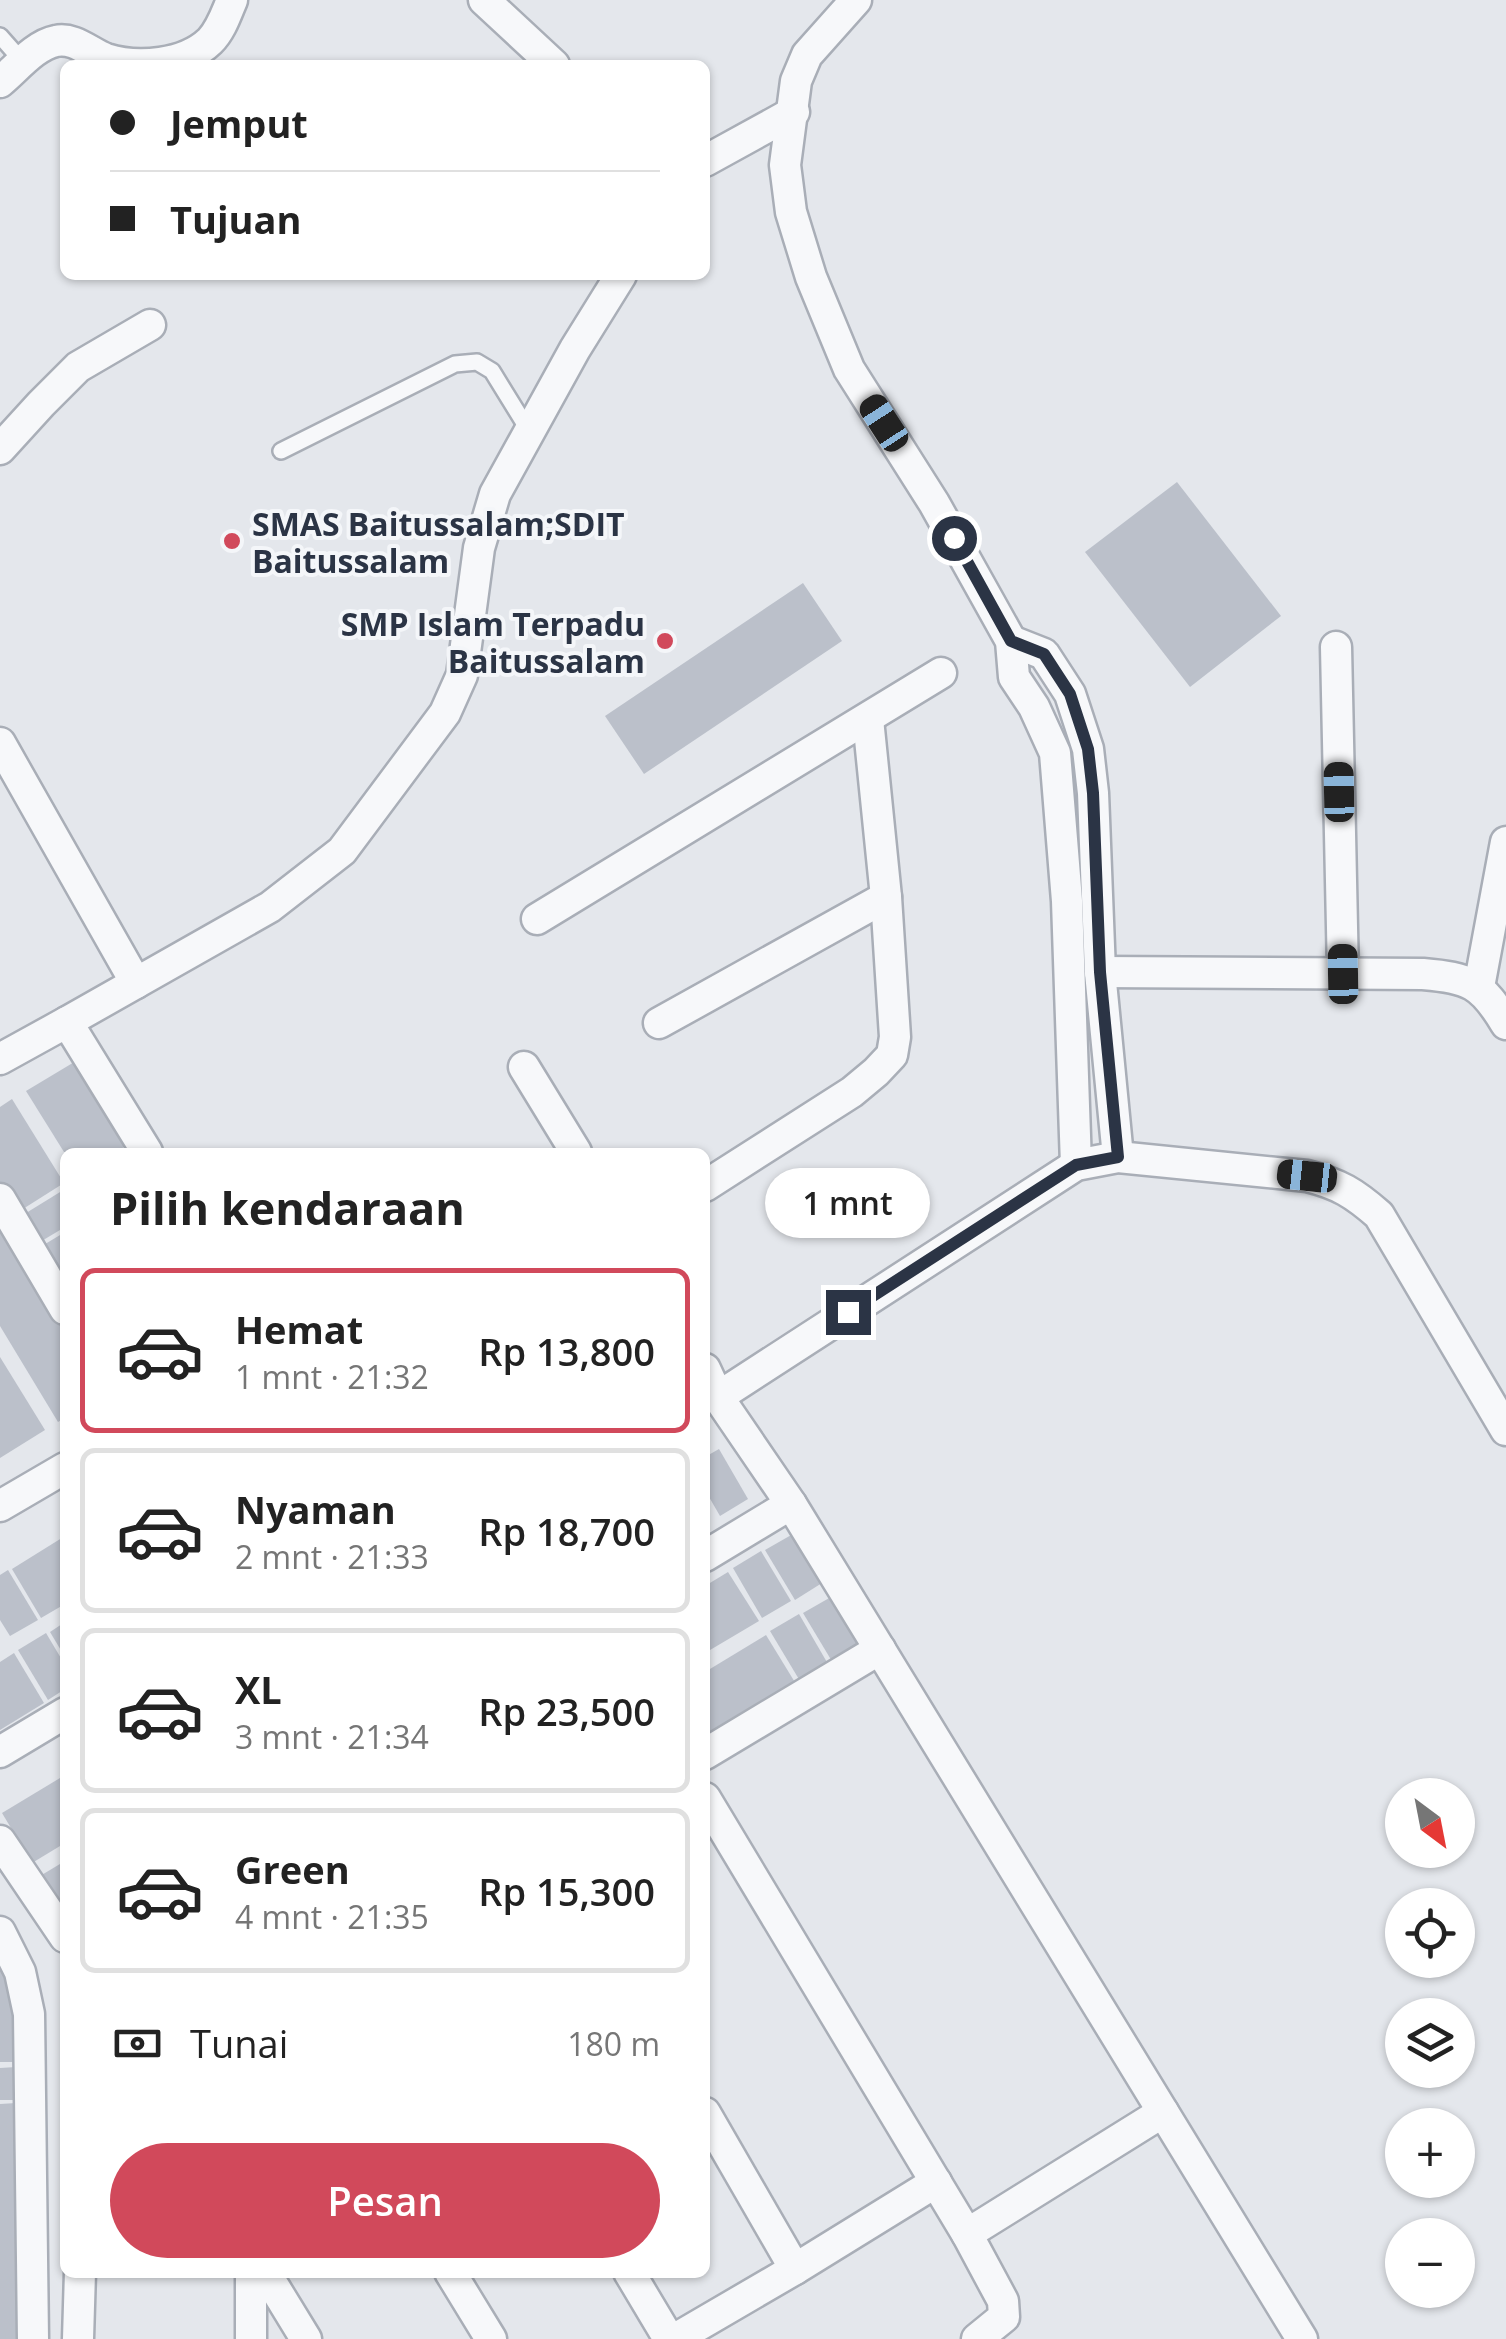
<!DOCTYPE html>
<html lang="id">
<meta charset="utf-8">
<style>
:root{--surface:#fff;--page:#f2f2f2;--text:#222;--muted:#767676;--line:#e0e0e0;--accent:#d1495b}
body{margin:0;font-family:"Open Sans",sans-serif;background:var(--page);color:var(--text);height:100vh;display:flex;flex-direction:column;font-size:38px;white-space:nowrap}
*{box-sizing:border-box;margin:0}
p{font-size:32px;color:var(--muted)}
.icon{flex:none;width:55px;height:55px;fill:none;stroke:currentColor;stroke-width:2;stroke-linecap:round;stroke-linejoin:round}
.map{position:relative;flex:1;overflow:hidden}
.sheet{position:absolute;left:60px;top:1148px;width:650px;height:1130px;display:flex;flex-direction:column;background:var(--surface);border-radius:15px;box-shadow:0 2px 8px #0004}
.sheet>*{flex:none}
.top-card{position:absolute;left:60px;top:60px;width:650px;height:220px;border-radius:15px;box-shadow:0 2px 8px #0004;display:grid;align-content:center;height:220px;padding:0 50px;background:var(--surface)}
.needle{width:65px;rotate:148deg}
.tools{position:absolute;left:1385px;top:1778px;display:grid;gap:20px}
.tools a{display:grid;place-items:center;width:90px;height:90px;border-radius:50%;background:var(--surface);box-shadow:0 2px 8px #0004;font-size:50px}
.end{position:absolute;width:45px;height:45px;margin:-22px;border:12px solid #2b3445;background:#fff;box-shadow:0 0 0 5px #fff}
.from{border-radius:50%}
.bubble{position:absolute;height:70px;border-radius:35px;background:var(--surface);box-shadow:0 2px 8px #0004;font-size:32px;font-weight:600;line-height:70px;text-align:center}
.car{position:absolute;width:30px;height:60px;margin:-30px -15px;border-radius:12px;box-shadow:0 0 8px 2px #0007;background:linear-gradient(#222 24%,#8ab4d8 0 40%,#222 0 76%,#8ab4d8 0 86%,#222 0)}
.top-card b{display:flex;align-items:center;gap:35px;height:95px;font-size:38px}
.top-card b+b{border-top:2px solid var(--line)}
.top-card i{width:25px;height:25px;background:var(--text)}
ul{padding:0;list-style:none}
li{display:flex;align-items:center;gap:30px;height:165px;margin:0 20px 15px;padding:0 30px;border:5px solid var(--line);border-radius:15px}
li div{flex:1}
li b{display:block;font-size:38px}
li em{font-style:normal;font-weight:600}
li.active{border-color:var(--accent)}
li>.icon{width:90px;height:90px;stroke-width:1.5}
h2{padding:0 50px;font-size:45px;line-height:120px}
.pay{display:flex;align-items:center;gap:25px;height:110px;padding:0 50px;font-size:38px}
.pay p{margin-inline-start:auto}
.primary-button{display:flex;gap:20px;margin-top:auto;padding:20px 50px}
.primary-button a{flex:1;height:115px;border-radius:60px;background:var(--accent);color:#fff;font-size:40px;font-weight:600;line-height:115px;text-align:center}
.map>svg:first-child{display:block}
.building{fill:#bbc0ca}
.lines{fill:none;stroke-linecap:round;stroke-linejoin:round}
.lane-casing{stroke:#a9aeb7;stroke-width:20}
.street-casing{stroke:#a9aeb7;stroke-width:35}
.lane{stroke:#f7f8fa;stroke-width:15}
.street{stroke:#f7f8fa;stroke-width:30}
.route{stroke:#2b3445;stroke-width:12}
.poi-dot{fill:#d1495b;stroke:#f4f6f9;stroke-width:4}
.labels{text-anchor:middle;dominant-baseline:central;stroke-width:8;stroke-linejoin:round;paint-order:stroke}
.poi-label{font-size:32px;font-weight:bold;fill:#2b3445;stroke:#f4f6f9;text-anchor:start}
</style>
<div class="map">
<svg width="1506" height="2339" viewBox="0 0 1506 2339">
<rect width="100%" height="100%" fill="#e4e7ec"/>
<g class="building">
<path d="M1177 482 1281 616 1190 687 1085 552Z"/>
<path d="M803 583 842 641 644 774 605 716Z"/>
<path d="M76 1061 128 1145 115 1152H64L26 1091Z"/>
<path d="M12 1099 64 1183 15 1214 0 1189V1107Z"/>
<path d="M65 1189V1227L35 1245 18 1218Z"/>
<path d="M0 1224 65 1321V1418L58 1422 0 1326Z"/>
<path d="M65 1232V1295L37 1249Z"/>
<path d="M0 1357 45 1430 0 1458Z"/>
<path d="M719 1449 748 1499 720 1516 705 1490V1457Z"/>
<path d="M793 1534 822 1583 795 1600 765 1550Z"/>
<path d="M65 1536V1604L41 1618 12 1569Z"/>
<path d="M761 1551 791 1601 762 1618 733 1568Z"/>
<path d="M8 1570 38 1620 10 1636 0 1620V1575Z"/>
<path d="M728 1572 759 1621 705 1653V1586Z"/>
<path d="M831 1597 860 1646 833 1663 803 1613Z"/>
<path d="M799 1614 828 1664 800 1681 770 1631Z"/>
<path d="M65 1622V1657L50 1632Z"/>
<path d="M46 1633 65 1665V1689L48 1700 18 1650Z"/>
<path d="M766 1635 796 1684 711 1736 705 1726V1672Z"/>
<path d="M14 1653 44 1703 0 1730V1662Z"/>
<path d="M65 1775V1843L32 1863 2 1813Z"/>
<path d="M65 1861V1919L40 1876Z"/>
<path d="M0 1963H12L15 2062H0Z"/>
<path d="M16 2067V2100H0V2068Z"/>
<path d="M16 2103 21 2339H0V2104Z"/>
</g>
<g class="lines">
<defs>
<g id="lane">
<path d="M0 36 23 62"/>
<path d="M281 451 455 364 477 362 492 371 529 431"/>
</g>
<g id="street">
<path d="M484 0 554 65"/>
<path d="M856 0 807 55 796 81 785 165 791 212 811 277 849 369 934 503 1011 641 1014 677 1034 707 1055 753 1067 901 1076 1165"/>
<path d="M0 82C16 69 35 45 56 41 74 37 90 53 106 59 138 69 185 65 210 41 221 30 226 14 232 0"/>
<path d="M705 161 794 112"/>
<path d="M0 449 41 404 78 367 150 325"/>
<path d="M1011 641 1044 654 1070 694 1088 749 1093 793 1100 972 1118 1157"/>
<path d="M1336 647 1343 974"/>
<path d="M0 743 136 983"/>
<path d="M537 919 941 673"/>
<path d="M1100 972 1423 974C1469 978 1482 983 1506 1024"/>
<path d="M1479 987 1506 842"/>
<path d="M67 1022 270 907 342 851 445 713 462 675 479 548 495 494 575 349 621 275"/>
<path d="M659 1023 886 897"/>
<path d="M0 1059 67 1022 147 1152"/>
<path d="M524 1067 576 1152"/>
<path d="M705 1186 852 1092 876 1072 892 1055 895 1037 886 897 868 719"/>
<path d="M0 1199 65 1309"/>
<path d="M705 1369 718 1397 791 1504 1302 2339"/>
<path d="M718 1397 1076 1165 1118 1157 1307 1176C1339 1184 1354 1193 1379 1215L1506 1430"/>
<path d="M0 1506 65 1468"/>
<path d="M705 1556 791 1504"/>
<path d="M0 1752 65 1713"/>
<path d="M705 1754 880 1649"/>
<path d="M705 1798 967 2234 1003 2301 1004 2317 977 2339"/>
<path d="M0 1841 65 1937"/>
<path d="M0 1932 20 1972 29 2014 33 2339"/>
<path d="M705 2113 795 2269"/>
<path d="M967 2234 1163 2112"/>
<path d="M251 2272V2339"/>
<path d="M265 2272 306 2339"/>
<path d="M450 2272 491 2339"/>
<path d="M629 2272 669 2339"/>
<path d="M78 2339 80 2272"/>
<path d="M675 2339 795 2269 936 2182"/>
</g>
</defs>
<use href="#lane" class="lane-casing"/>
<use href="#street" class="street-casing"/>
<use href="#lane" class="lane"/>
<use href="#street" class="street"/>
</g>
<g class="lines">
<path class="route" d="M848 1312 1076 1165 1118 1157 1100 972 1093 793 1088 749 1070 694 1044 654 1011 641 954 538"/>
</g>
<g class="poi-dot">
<circle cx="232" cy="541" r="10"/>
<circle cx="665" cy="641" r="10"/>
</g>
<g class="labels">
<g class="poi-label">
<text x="252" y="523">SMAS Baitussalam;SDIT<tspan x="252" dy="37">Baitussalam</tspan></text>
<text x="645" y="623" text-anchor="end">SMP Islam Terpadu<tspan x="645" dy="37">Baitussalam</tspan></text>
</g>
</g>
</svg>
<div class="tools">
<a><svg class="needle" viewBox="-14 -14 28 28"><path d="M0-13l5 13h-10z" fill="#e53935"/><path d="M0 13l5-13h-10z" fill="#767676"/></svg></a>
<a><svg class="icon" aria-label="locate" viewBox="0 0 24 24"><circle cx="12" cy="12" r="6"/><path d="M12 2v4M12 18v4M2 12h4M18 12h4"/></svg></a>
<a><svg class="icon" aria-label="layers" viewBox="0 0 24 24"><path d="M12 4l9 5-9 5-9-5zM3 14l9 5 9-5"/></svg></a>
<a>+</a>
<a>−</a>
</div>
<i class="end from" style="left:954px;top:538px"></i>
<i class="end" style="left:848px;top:1312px"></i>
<div class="bubble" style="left:765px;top:1168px;width:165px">1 mnt</div>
<i class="car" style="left:884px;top:423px;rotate:327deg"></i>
<i class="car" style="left:1339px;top:792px;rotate:359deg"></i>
<i class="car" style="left:1343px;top:974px;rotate:359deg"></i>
<i class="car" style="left:1307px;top:1176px;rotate:276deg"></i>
<div class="top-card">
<b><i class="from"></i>Jemput</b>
<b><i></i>Tujuan</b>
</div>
<section class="sheet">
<h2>Pilih kendaraan</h2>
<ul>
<li class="active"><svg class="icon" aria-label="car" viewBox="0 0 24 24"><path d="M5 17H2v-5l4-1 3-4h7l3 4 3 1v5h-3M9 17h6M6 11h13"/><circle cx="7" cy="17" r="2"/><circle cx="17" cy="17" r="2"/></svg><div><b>Hemat</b><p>1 mnt · 21:32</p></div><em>Rp 13,800</em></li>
<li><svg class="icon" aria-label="car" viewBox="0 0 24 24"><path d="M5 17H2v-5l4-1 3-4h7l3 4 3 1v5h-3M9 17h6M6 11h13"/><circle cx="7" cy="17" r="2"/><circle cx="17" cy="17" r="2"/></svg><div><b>Nyaman</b><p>2 mnt · 21:33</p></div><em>Rp 18,700</em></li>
<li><svg class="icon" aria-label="car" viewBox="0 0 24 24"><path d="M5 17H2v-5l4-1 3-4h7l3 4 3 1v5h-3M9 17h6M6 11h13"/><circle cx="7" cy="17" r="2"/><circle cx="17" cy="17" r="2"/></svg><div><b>XL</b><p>3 mnt · 21:34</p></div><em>Rp 23,500</em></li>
<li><svg class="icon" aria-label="car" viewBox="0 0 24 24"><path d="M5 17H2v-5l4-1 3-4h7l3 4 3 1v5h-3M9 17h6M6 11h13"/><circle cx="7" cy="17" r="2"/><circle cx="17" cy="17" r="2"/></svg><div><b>Green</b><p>4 mnt · 21:35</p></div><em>Rp 15,300</em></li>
</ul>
<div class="pay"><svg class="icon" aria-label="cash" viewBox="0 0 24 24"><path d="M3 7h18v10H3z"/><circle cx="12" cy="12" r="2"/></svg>Tunai<p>180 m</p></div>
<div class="primary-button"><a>Pesan</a></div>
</section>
</div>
